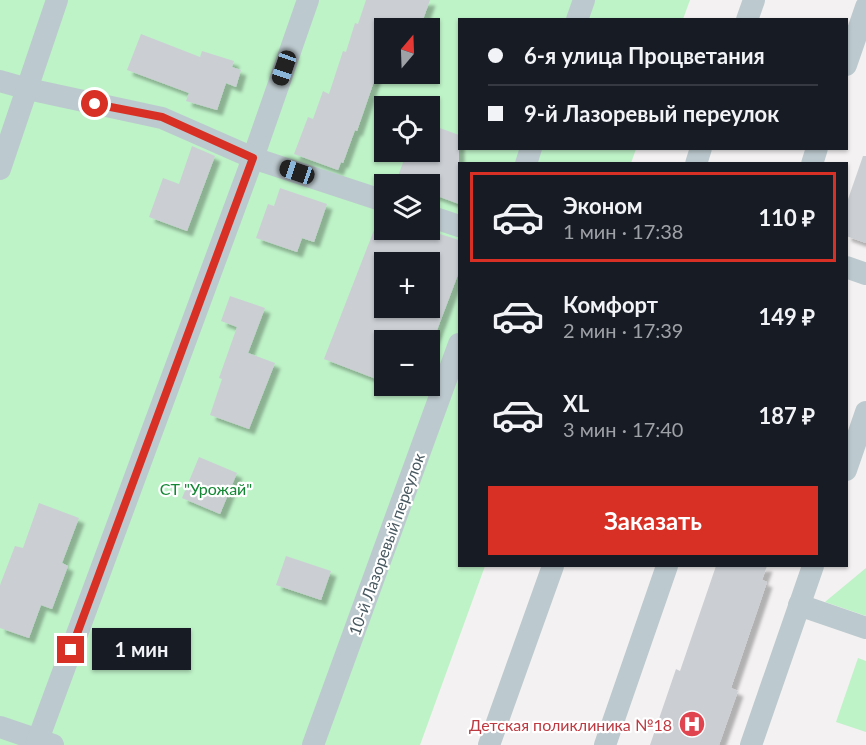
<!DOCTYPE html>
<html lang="ru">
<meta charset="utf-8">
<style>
:root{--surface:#171b24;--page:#20242c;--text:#f1f3f6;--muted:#9ea1a6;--line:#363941;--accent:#d93025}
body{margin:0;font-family:Lato,sans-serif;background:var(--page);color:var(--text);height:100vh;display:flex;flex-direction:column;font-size:22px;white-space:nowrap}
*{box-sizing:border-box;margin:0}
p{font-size:20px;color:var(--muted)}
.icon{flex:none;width:33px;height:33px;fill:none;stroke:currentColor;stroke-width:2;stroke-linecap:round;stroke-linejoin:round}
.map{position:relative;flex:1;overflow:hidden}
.details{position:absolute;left:458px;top:162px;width:390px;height:405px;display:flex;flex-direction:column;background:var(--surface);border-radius:0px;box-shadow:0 2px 4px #0004}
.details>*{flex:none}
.hud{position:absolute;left:458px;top:18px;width:390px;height:132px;border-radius:0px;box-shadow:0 2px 4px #0004;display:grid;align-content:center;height:132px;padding:0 30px;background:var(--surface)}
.needle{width:39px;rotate:19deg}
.tools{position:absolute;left:374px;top:18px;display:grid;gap:12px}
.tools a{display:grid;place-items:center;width:66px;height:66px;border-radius:0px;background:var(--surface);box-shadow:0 2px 4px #0004;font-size:30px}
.end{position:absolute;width:27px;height:27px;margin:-14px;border:8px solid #d93025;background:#fff;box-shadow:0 0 0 3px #fff}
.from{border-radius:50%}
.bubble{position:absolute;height:42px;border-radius:0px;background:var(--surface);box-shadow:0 2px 4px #0004;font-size:20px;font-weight:700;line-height:42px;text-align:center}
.car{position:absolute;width:18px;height:36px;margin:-18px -9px;border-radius:8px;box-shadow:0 0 4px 2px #0007;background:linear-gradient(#222 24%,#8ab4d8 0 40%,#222 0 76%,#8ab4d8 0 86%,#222 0)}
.hud b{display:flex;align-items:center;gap:21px;height:57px;font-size:22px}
.hud b+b{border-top:2px solid var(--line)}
.hud i{width:15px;height:15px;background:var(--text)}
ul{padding:10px 0 0;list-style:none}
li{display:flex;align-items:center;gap:18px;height:90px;margin:0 12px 9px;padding:0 18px;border:3px solid transparent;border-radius:0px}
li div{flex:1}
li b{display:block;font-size:22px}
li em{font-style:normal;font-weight:700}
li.on{border-color:var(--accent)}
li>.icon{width:54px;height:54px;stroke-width:1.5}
.action{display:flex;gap:12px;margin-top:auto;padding:12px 30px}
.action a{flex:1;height:69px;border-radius:0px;background:var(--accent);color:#fff;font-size:24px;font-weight:700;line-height:69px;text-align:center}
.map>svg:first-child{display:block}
.green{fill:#bef2c7;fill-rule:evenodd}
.building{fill:#cbcfd4;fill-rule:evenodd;filter:url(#shadow)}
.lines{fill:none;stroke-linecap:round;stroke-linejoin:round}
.minor{stroke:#bcc9ce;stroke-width:22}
.route{stroke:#d93025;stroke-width:8}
.labels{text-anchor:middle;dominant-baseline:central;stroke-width:4.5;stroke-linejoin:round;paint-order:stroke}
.park-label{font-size:16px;fill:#138734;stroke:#fff}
.street-label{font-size:16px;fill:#485960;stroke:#fff}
.health-label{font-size:16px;fill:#be3a42;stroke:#fff;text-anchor:end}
</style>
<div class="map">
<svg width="866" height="745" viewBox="0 0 866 745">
<defs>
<filter id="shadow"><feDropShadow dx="5.5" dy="5.5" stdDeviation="1.5" flood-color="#0004"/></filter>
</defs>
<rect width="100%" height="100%" fill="#f3f1f1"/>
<g class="green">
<path d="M0 0H690L683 19 459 20V148L636 149 631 163 459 164V566H485L420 745H0ZM384 28H429V74H384ZM384 106H429V152H384ZM384 184H429V230H384ZM384 262H429V308H384ZM384 340H429V386H384Z"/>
<path d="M866 568V616L825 602Z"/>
<path d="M858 658 866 661V732L836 722Z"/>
</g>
<g class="building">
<path d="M366 0H430L420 28H405L384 21V62L381 61 357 131 355 130 343 163 341 162 338 170 294 154 308 117 313 119 323 91 329 94 343 51 346 52 355 23 358 24Z"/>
<path d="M141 34 200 57 202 51 234 61 232 67 241 70 236 87 226 83 217 110 186 101 189 93 127 70Z"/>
<path d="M429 124 459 135V204L429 193V184H395L407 152H429Z"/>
<path d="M192 146 215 156 187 231 149 217 163 178 179 184Z"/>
<path d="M863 156H866V243L846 236V205Z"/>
<path d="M280 188 327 204 314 242 302 238 297 252 256 238 268 204 274 206Z"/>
<path d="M374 230H427L459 240V272L431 346 429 340H384V382L324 359ZM384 262H429V308H384Z"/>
<path d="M230 296 265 308 248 353 275 363 249 429 210 415 222 379 219 378 237 327 221 321Z"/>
<path d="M199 457 237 473 220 514 182 498Z"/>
<path d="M39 503 79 518 62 563 68 566 52 609 41 605 29 638 0 628V585L15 546 23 548Z"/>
<path d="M286 556 331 571 321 600 276 585Z"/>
<path d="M716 566H767L762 580 767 582 731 688 738 691 719 745H650L676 669 680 671Z"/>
</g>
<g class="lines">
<g class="minor">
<path d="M577 20 584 0"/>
<path d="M747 20 754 0"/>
<path d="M846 65 866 7"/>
<path d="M0 81 28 89 162 118 253 158 384 201"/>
<path d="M526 164 531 148"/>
<path d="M696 164 701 148"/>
<path d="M812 164 817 148"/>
<path d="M0 169 57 0"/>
<path d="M429 216 459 226"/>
<path d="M846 267 866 274"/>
<path d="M846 470 866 412"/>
<path d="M799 605 866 628"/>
<path d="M0 727 53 745"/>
<path d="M36 745 253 158 308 0"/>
<path d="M313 745 459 344"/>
<path d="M489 745 553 566"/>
<path d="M605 745 667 566"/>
<path d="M751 745 813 566"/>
</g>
</g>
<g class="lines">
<path class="route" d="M71 650 253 158 162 117 95 104"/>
</g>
<defs>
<symbol id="hospital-disc" viewBox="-11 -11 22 22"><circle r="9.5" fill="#e0444e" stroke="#fff"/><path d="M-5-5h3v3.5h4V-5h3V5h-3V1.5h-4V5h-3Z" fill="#fff"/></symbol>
</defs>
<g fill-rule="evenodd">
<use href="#hospital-disc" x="677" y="709" width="30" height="30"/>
</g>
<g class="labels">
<g class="park-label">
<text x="206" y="488">СТ "Урожай"</text>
</g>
<g class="street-label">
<text transform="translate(386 544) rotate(-70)">10-й Лазоревый переулок</text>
</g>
<g class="health-label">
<text x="672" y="724">Детская поликлиника №18</text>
</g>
</g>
</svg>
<div class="tools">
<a><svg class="needle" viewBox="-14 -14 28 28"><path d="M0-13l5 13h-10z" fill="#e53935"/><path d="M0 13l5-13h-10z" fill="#9ea1a6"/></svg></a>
<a><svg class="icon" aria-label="locate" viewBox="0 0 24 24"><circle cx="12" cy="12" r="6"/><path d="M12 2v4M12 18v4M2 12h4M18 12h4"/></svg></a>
<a><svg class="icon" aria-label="layers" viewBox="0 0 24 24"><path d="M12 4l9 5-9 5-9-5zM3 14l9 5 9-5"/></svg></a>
<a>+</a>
<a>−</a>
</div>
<i class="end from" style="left:95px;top:104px"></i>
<i class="end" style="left:71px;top:650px"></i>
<div class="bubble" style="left:92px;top:628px;width:99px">1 мин</div>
<i class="car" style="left:284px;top:68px;rotate:199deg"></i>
<i class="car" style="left:297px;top:172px;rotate:289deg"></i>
<div class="hud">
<b><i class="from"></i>6-я улица Процветания</b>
<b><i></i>9-й Лазоревый переулок</b>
</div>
<section class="details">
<ul>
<li class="on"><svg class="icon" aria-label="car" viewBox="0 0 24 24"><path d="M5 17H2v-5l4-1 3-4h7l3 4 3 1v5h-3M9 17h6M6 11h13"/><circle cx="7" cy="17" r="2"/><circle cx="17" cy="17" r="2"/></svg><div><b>Эконом</b><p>1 мин · 17:38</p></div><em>110 ₽</em></li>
<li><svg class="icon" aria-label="car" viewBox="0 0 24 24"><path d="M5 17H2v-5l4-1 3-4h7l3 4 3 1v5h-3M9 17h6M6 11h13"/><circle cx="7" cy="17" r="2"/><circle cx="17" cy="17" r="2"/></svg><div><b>Комфорт</b><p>2 мин · 17:39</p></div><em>149 ₽</em></li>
<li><svg class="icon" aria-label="car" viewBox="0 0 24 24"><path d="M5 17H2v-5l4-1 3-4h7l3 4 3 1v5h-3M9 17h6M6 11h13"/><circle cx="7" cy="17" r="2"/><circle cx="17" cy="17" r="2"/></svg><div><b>XL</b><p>3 мин · 17:40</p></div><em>187 ₽</em></li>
</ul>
<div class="action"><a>Заказать</a></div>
</section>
</div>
